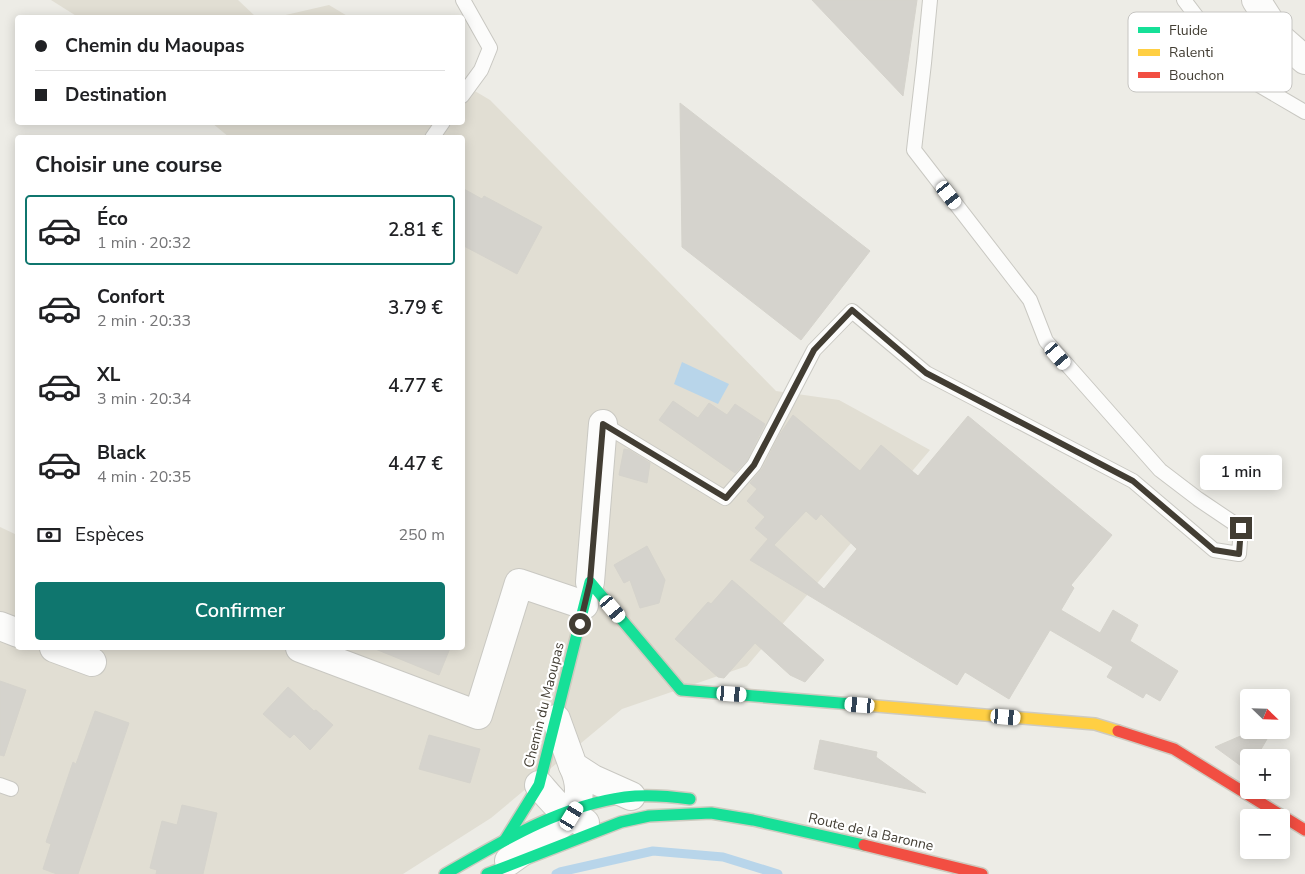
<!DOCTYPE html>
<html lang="fr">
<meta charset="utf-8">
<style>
:root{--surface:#fff;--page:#f6f6f6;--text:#202124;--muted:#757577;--line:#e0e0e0;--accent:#0f766e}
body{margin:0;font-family:"Nunito Sans",sans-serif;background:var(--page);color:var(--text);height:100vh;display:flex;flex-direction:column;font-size:19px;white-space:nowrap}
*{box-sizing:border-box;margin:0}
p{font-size:16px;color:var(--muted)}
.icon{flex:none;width:28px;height:28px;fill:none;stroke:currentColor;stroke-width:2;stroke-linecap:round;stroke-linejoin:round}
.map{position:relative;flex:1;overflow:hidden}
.drawer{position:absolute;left:15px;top:135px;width:450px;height:515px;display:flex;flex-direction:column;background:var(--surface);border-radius:5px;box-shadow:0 2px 12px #0003}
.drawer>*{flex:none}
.guide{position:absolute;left:15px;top:15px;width:450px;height:110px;border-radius:5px;box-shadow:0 2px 12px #0003;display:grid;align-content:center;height:110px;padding:0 20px;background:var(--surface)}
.needle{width:32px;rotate:113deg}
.controls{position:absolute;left:1240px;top:689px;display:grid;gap:10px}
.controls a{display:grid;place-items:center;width:50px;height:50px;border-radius:5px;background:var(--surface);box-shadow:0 2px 12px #0003;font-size:25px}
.end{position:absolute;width:22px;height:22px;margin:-11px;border:6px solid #423d33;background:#fff;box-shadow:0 0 0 2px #fff}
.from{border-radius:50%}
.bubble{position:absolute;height:35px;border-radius:5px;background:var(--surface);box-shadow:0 2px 12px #0003;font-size:16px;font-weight:600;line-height:35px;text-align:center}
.car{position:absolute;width:15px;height:30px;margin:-15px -8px;border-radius:6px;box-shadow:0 0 4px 1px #0007;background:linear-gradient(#fff 24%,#345 0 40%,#fff 0 76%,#345 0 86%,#fff 0)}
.guide b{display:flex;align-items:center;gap:18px;height:48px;font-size:19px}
.guide b+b{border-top:1px solid var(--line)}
.guide i{width:12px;height:12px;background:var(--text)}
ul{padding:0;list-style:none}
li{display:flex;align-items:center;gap:15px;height:70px;margin:0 10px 8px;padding:0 10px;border:2px solid transparent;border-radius:5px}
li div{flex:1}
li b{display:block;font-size:19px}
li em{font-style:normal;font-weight:600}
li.selected{border-color:var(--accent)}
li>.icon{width:45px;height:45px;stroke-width:1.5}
h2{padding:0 20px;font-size:22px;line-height:60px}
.pay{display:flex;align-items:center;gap:12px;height:55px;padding:0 20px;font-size:19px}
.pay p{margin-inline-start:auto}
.primary-button{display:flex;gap:10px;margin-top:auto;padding:10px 20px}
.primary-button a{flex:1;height:58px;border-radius:5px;background:var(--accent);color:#fff;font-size:20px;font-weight:600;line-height:58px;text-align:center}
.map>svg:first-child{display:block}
.residential{fill:#e1ded3}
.water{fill:#b8d5ea}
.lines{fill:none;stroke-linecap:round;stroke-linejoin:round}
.stream{stroke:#b8d5ea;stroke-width:9}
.building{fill:#d5d3cd;stroke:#d5d3cc;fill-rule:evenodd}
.lane-casing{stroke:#c9c8c2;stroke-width:16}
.street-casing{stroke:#c9c8c2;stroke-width:30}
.fast-casing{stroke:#cecabf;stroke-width:14}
.slow-casing{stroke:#cecabf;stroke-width:14}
.jam-casing{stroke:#cecabf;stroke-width:14}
.lane{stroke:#fcfcfb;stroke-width:14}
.street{stroke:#fcfcfb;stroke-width:28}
.fast{stroke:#16e098;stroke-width:11}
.slow{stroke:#ffcf43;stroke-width:11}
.jam{stroke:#f24e42;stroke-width:11}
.route{stroke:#423d33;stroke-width:6}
.labels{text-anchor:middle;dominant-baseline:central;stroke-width:4.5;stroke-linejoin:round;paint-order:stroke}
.street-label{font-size:14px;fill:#423d33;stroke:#fff}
.key{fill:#fff;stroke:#c6c5c2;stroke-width:1}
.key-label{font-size:14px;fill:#423d33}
</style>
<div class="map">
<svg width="1305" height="874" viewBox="0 0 1305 874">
<rect width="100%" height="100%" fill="#edece6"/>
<g class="residential">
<path d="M51 0H238L256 17H78Z"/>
<path d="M329 5 349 17H277Z"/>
<path d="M463 84 490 100 776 391 839 400 930 450 747 666 622 709 491 818 403 874H0V527L17 535 18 648H462V138L229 137 212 123 462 122Z"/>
</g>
<path class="water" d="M682 362 729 384 718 404 674 384Z"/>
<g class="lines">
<path class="stream" d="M556 874 560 872 653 851 723 857 778 874"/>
</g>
<g class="building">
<path d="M812 0H917L903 96Z"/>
<path d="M680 103 870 251 801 340 682 247Z"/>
<path d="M462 188 482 199 484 196 542 227 517 274 462 245Z"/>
<path d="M673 401 698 418 709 403 727 415 735 404 765 424 747 460 735 473 659 420Z"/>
<path d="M793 415 860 471 881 445 918 476 968 416 1112 535 1071 585 1074 588 1061 610 1100 633 1113 610 1138 625 1130 641 1178 671 1160 701 1146 693 1143 698 1107 677 1113 667 1050 630 1009 699 965 672 957 685 750 560 768 539 755 528 765 517 747 501 757 489 750 483 762 469 780 434ZM806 511 816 520 821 514 857 549 824 589 774 545Z"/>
<path d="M624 449 629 450 650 463 647 483 619 475Z"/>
<path d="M647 546 665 580 659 603 640 608 630 580 624 583 614 565Z"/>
<path d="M732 580 824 660 805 682 790 675 755 643 724 678 718 677 675 639 708 602 711 604Z"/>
<path d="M373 648H450L439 675Z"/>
<path d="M0 681 26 690 4 756 0 755Z"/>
<path d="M288 687 314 711 316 710 333 725 310 750 294 734 290 738 263 714Z"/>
<path d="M95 711 129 723 78 874H57L43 869 51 844 46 842 73 762 76 764Z"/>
<path d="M1252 731 1267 739 1256 758H1249L1248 771 1215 747Z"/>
<path d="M429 735 480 749 470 783 419 769Z"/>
<path d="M820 740 877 752 876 757 926 793 814 769Z"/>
<path d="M182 805 217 813 203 874H156L157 870 150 868 162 821 177 825Z"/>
</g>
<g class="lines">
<defs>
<g id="lane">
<path d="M1184 0 1240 74 1305 112"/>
<path d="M462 96 481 70 490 48 463 0"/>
<path d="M432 138 443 122"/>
<path d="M603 424 725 498 754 465 814 350 852 311 926 373 1133 481 1214 550 1239 554 1241 528 1198 499 1160 470 1046 341 1030 300 914 150 924 63 930 0"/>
<path d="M0 785 11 789"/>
</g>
<g id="street">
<path d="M1256 0 1281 39 1305 60"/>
<path d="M590 582 603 424"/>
<path d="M0 626 18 633"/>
<path d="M54 648 92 662"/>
<path d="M300 648 478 715 519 583 584 605"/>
<path d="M556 719 573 766 593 779 631 796"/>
<path d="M539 785C552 800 565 817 585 823"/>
<path d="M509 861 572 816C581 800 581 782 573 766"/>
</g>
<g id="fast">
<path d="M505 840 539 785 590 582 681 690 864 705"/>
<path d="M445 874C501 842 559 806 625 797 647 794 668 796 690 799"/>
<path d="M487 874 621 822 649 816 711 813 753 820 864 845"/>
</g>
<path id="slow" d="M864 705 1095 724 1118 731"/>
<g id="jam">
<path d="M1118 731 1174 749 1305 830"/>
<path d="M864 845 982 874"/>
</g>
</defs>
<use href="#lane" class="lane-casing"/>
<use href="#street" class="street-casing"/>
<use href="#fast" class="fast-casing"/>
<use href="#slow" class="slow-casing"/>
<use href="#jam" class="jam-casing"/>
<use href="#lane" class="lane"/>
<use href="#street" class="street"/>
<use href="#fast" class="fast"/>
<use href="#slow" class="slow"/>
<use href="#jam" class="jam"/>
</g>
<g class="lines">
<path class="route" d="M580 624 590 582 603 424 726 498 754 465 814 350 852 310 926 373 1133 481 1214 550 1239 554 1241 528"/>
</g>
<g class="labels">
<g class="street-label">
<text transform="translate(544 705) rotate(-76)">Chemin du Maoupas</text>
<text transform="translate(871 832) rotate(13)">Route de la Baronne</text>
</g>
</g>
<rect x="1128" y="12" width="164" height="80" rx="8" class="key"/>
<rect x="1138" y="27" width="22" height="6" fill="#16e098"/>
<rect x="1138" y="49" width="22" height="7" fill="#ffcf43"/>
<rect x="1138" y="72" width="22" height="6" fill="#f24e42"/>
<g class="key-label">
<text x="1169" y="35">Fluide</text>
<text x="1169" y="57">Ralenti</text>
<text x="1169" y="80">Bouchon</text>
</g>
</svg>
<div class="controls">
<a><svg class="needle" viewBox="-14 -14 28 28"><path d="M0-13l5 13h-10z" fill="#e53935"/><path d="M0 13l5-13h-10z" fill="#757577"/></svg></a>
<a>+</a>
<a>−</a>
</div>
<i class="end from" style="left:580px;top:624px"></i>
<i class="end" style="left:1241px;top:528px"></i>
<div class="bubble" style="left:1200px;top:455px;width:82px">1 min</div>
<i class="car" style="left:949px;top:195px;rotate:142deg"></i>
<i class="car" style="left:1058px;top:356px;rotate:139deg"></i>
<i class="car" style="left:613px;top:609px;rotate:140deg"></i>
<i class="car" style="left:732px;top:694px;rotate:94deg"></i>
<i class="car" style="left:860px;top:705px;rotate:275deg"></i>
<i class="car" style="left:1006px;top:717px;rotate:95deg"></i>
<i class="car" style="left:572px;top:816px;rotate:31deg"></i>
<div class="guide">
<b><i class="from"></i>Chemin du Maoupas</b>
<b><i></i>Destination</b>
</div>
<section class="drawer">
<h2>Choisir une course</h2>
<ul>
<li class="selected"><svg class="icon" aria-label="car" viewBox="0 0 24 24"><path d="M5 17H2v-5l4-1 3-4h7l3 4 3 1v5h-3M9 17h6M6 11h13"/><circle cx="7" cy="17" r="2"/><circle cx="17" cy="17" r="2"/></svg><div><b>Éco</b><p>1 min · 20:32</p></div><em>2.81 €</em></li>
<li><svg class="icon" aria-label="car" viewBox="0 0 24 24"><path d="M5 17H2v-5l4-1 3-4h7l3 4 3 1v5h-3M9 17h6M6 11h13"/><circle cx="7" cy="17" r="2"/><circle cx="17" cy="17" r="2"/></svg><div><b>Confort</b><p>2 min · 20:33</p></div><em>3.79 €</em></li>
<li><svg class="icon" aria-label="car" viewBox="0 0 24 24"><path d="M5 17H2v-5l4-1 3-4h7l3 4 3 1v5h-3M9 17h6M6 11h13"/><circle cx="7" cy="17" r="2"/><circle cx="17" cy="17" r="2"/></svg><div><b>XL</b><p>3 min · 20:34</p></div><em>4.77 €</em></li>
<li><svg class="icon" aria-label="car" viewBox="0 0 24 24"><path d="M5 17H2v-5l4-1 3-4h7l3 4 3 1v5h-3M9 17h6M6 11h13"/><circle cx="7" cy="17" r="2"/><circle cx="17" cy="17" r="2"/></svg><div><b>Black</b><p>4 min · 20:35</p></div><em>4.47 €</em></li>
</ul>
<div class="pay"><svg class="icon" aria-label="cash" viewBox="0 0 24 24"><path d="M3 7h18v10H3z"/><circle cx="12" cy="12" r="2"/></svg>Espèces<p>250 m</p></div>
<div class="primary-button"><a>Confirmer</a></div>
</section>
</div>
